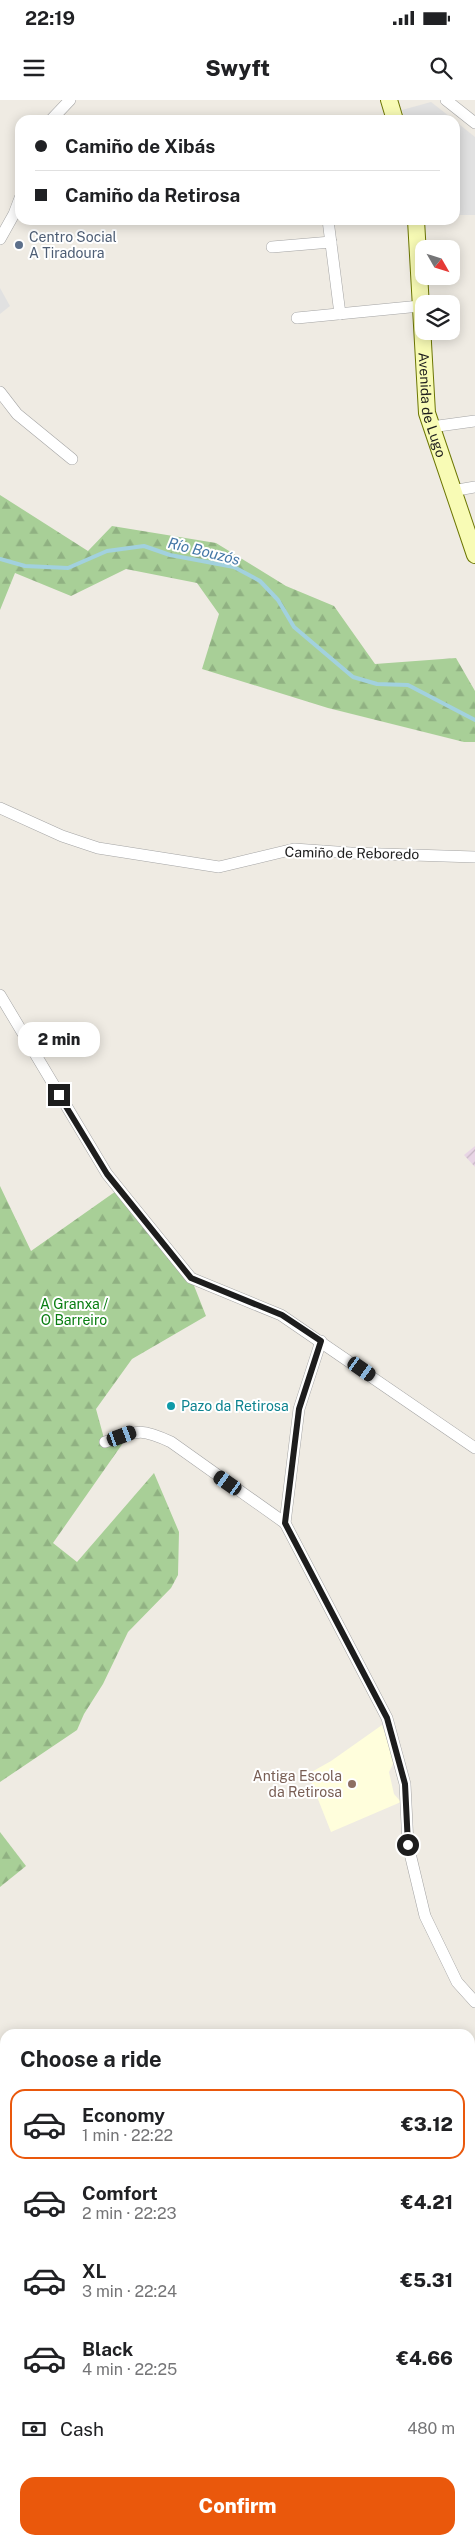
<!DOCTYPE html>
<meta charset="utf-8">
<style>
:root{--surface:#fff;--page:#f6f6f6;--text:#202124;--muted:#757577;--line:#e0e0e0;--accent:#ea580c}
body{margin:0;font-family:"Public Sans",sans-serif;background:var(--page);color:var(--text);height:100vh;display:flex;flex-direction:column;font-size:19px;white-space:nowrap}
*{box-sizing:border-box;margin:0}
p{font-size:16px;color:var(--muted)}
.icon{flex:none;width:28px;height:28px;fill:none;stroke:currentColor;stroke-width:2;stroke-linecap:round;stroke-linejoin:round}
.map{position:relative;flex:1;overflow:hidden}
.drawer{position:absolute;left:0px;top:1929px;width:475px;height:516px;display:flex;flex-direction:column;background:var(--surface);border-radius:15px 15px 0 0;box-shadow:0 2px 12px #0003}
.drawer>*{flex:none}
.top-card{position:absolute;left:15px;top:15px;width:445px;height:110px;border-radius:15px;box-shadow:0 2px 12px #0003;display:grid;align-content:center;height:110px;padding:0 20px;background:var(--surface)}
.needle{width:32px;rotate:129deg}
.controls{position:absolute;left:415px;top:140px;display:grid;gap:10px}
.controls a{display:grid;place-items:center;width:45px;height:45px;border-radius:10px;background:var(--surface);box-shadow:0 2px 12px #0003;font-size:25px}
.end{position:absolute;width:22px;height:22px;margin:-11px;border:6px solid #1d1d1d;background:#fff;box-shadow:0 0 0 2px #fff}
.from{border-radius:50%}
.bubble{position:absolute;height:35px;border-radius:15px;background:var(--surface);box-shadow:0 2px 12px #0003;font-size:16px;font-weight:800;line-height:35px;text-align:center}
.car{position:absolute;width:15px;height:30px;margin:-15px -8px;border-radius:6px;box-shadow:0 0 4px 1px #0007;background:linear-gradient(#222 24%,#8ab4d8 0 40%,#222 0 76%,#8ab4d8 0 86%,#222 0)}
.top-card b{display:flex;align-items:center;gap:18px;height:48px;font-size:19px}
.top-card b+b{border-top:1px solid var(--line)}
.top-card i{width:12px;height:12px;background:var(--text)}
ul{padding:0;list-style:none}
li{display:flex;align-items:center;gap:15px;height:70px;margin:0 10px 8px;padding:0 10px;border:2px solid transparent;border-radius:15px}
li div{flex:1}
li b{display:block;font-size:19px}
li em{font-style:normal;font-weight:800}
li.on{border-color:var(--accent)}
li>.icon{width:45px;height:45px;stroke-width:1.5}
h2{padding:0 20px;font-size:22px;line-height:60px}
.pay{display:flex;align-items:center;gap:12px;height:55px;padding:0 20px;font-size:19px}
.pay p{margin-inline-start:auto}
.action{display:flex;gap:10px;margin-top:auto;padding:10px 20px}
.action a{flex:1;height:58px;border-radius:15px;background:var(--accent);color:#fff;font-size:20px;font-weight:800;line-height:58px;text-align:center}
.status{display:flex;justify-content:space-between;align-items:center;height:35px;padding:0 25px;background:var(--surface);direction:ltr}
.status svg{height:14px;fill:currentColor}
header{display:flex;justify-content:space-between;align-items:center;height:65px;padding:0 20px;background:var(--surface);font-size:22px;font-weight:800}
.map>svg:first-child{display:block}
.industrial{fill:url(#industrial-furrows)}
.education{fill:#fffedc}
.forest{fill:url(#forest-firs)}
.parking{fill:#e1e1e1}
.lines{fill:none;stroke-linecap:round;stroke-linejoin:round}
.stream{stroke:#a2d1de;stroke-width:4}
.street-casing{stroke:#a4a4a4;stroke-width:12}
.secondary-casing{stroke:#6c7603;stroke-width:18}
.street{stroke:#fff;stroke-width:11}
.secondary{stroke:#f8fbb5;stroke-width:16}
.route{stroke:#1d1d1d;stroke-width:6}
.service-dot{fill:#5c6f8a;stroke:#fff;stroke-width:2}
.culture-dot{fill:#0f9aa8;stroke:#fff;stroke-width:2}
.education-dot{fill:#8d6e63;stroke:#fff;stroke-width:2}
.labels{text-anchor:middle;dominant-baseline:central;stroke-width:4;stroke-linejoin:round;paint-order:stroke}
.service-label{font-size:14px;fill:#4e5e75;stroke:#fff;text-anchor:start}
.street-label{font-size:14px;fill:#1d1d1d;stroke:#fff}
.park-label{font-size:14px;fill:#097e11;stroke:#fff}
.culture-label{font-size:14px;fill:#0d838f;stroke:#fff;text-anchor:start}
.education-label{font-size:14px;fill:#785e54;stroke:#fff;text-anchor:end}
.water-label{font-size:15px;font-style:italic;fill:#4578a7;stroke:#fff}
</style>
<div class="status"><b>22:19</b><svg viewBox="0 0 49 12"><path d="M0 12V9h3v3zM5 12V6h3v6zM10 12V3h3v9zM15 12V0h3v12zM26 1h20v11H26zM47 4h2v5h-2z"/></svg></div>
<header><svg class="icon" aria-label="menu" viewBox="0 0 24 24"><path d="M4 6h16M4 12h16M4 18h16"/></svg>Swyft<svg class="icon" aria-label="search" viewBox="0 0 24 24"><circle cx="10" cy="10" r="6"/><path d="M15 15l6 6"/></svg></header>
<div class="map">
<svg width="475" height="2444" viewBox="0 0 475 2444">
<defs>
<pattern id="industrial-furrows" width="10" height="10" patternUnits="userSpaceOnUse" patternTransform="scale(1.25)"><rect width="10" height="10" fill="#e8d5e5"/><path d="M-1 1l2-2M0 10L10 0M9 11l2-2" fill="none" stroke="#c7b6c4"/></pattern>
<pattern id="forest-firs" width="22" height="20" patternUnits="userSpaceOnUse" patternTransform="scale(1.25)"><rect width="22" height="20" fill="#a8cf97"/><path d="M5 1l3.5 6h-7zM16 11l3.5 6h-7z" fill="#90b182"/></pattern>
</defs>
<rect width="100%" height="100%" fill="#efebe3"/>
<path class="industrial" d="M475 1046V1067L464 1055Z"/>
<path class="education" d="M382 1625 394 1662 389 1672 394 1694 401 1702 331 1732 308 1674 331 1661Z"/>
<g class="forest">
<path d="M0 395 88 451 112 426 216 443 286 486 334 506 375 564 456 558 475 591V642H464L328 608 202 569 219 514 197 483 126 469 71 496 15 473 0 510Z"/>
<path d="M0 1086 31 1151 119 1089 191 1178 206 1216 132 1259 96 1309 105 1342 123 1343 53 1443 77 1462 154 1373 179 1432 178 1475 171 1488 128 1532 103 1584 84 1614 77 1630 0 1682Z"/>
<path d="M0 1732 26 1766 0 1787Z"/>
<path d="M5 2128V2204L0 2196V2129Z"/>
</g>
<g class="parking">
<path d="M431 2 454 20H405L402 10Z"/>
<path d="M455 21 475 37V115H455Z"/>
<path d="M0 188 10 206 0 214Z"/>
</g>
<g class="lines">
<g class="stream">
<path d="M0 459 25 466 68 468 107 451 144 446 170 455 234 467 260 481 278 500 294 527 353 577 377 584 408 585 475 620"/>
<path d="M0 2161 5 2171"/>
</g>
<defs>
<g id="street">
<path d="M446 0 475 23"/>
<path d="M51 20 70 0"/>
<path d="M328 120 340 214"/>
<path d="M0 139 14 114 20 98"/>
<path d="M272 147 331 142"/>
<path d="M297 218 420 206"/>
<path d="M0 292 17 314 72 359"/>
<path d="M431 327 475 321"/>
<path d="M452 391 475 387"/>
<path d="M0 708 62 736 98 748 219 767 294 749 351 753 475 757"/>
<path d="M0 895 107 1074 191 1178 281 1215 475 1348"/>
<path d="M321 1241 299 1309 285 1423 387 1618 405 1684 408 1745 425 1816 457 1882 475 1902"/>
<path d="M105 1342C137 1331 139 1327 171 1342L285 1423"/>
<path d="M470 2092 475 2097"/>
<path d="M470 2130 475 2131"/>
</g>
<g id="secondary">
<path d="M389 0 395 20"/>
<path id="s1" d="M416 120 427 313 475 455"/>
</g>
</defs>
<use href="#street" class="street-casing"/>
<use href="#secondary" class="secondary-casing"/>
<use href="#street" class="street"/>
<use href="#secondary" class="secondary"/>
</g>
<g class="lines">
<path class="route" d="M59 995 107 1074 191 1178 282 1215 321 1241 299 1309 285 1423 387 1618 405 1684 408 1745"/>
</g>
<circle class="service-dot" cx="19" cy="145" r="5"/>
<circle class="culture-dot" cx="171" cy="1306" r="5"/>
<circle class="education-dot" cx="352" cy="1684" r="5"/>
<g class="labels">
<g class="service-label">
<text x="29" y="137">Centro Social<tspan x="29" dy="16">A Tiradoura</tspan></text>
</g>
<g class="street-label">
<text stroke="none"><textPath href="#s1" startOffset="186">Avenida de Lugo</textPath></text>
<text transform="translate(352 753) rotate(1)">Camiño de Reboredo</text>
</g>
<g class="park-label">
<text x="74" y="1204">A Granxa /<tspan x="74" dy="16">O Barreiro</tspan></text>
</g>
<g class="culture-label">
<text x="181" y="1306">Pazo da Retirosa</text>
</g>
<g class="education-label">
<text x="342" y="1676">Antiga Escola<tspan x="342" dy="16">da Retirosa</tspan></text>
</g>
<g class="water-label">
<text transform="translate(204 451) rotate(14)">Río Bouzós</text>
</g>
</g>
</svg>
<div class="controls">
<a><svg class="needle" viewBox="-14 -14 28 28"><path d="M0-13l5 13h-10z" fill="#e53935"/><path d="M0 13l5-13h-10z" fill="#757577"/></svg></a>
<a><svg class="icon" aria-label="layers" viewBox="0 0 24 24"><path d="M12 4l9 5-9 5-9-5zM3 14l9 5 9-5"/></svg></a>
</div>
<i class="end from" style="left:408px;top:1745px"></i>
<i class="end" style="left:59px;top:995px"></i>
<div class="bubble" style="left:18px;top:922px;width:82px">2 min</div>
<i class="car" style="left:362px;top:1269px;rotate:125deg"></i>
<i class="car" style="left:122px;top:1336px;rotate:70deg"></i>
<i class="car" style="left:228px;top:1383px;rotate:305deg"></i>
<div class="top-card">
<b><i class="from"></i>Camiño de Xibás</b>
<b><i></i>Camiño da Retirosa</b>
</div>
<section class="drawer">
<h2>Choose a ride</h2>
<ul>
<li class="on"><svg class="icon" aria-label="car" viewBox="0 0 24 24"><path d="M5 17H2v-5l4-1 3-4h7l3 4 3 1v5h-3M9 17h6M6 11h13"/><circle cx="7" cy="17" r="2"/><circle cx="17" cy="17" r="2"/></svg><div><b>Economy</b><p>1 min · 22:22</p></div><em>€3.12</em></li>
<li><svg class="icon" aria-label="car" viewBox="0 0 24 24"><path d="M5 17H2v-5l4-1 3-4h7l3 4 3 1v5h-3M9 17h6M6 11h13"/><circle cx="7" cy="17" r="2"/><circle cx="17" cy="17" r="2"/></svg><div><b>Comfort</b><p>2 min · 22:23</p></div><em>€4.21</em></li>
<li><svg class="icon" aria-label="car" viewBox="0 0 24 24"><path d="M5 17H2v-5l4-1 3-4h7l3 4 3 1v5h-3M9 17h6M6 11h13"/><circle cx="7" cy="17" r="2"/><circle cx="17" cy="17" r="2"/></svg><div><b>XL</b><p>3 min · 22:24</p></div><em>€5.31</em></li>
<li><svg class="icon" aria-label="car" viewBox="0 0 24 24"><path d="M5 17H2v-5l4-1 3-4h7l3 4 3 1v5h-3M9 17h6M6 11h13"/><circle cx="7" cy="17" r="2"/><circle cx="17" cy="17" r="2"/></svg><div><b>Black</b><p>4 min · 22:25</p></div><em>€4.66</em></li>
</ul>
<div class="pay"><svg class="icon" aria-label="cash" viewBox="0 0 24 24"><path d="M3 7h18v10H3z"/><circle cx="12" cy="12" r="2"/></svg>Cash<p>480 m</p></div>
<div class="action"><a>Confirm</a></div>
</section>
</div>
